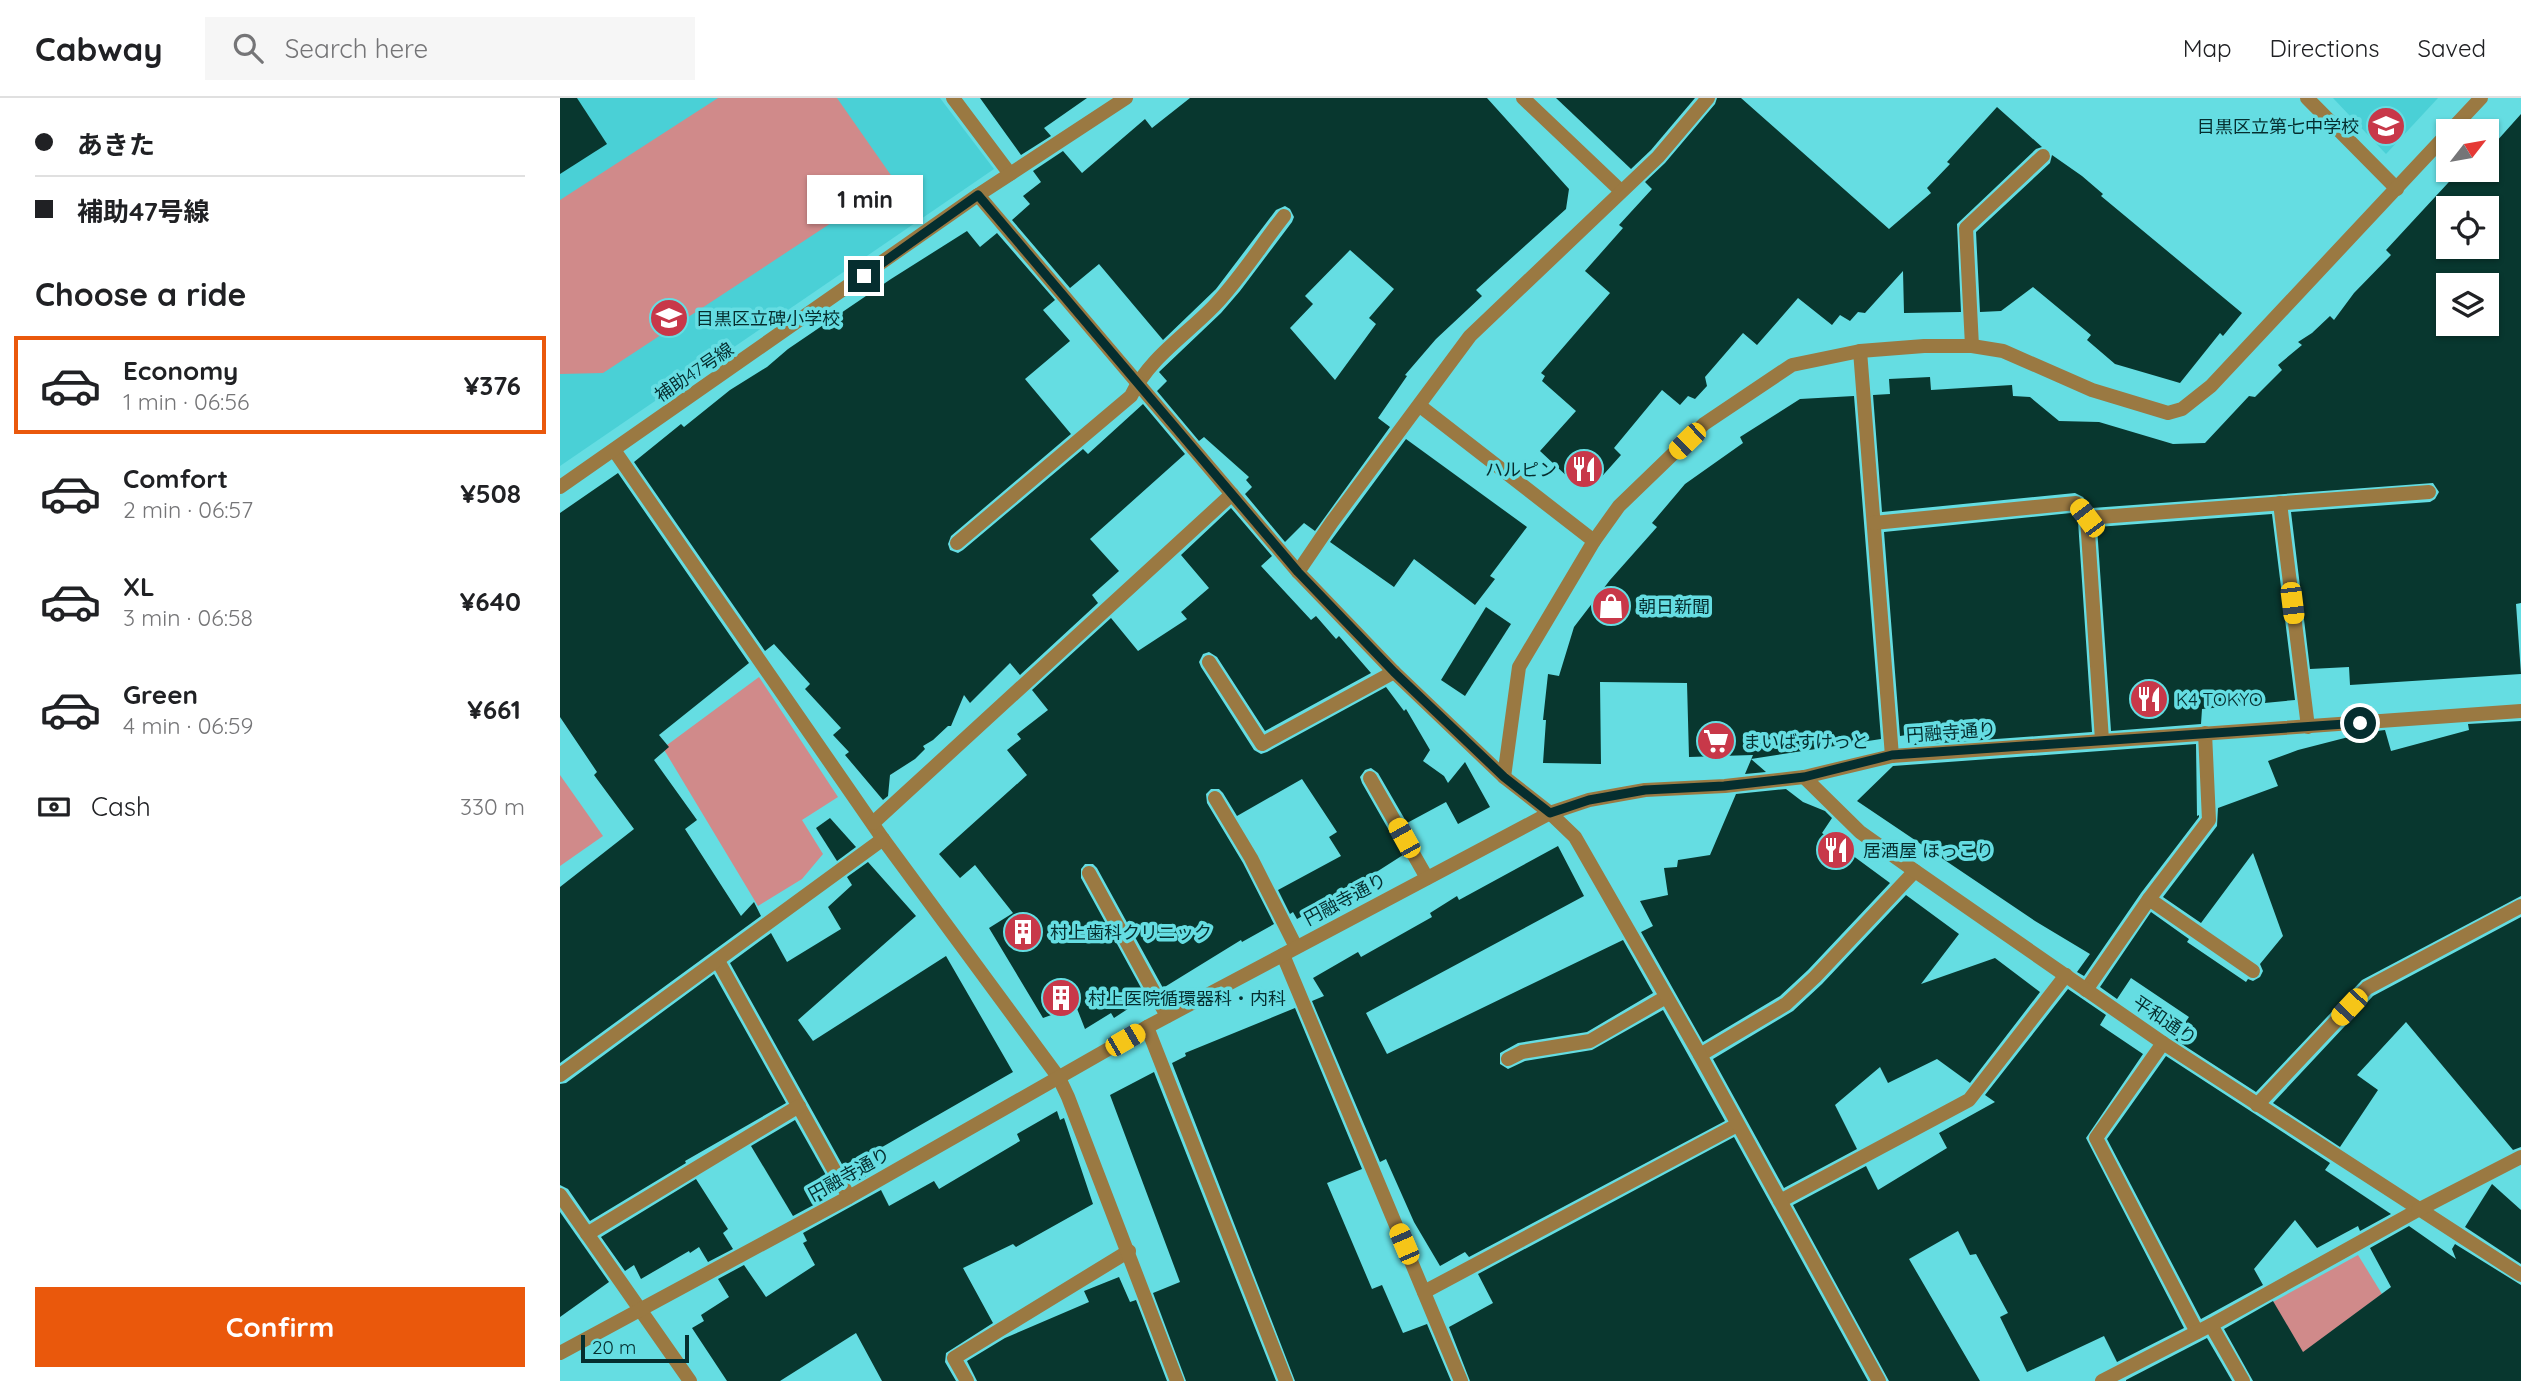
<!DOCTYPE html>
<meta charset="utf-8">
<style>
:root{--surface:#fff;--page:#f6f6f6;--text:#202124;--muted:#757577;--line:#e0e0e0;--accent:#ea580c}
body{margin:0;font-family:Quicksand,"Noto Sans JP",sans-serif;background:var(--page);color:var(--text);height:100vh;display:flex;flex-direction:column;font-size:26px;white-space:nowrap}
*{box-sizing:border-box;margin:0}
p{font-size:23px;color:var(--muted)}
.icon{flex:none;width:38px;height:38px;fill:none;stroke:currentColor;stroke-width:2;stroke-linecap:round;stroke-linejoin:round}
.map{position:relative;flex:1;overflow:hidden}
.drawer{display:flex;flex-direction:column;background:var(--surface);width:560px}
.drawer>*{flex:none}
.guide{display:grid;align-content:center;height:154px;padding:0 35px;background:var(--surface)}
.needle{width:46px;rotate:59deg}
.buttons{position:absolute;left:1876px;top:21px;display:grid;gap:14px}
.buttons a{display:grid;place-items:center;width:63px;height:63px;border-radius:0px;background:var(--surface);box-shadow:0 2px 5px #0004;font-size:35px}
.scale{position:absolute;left:21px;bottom:18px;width:108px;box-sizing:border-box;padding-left:7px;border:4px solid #052e2f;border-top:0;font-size:19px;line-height:24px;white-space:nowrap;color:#052e2f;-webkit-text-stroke:5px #65dde2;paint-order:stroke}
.end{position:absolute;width:32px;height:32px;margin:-16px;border:9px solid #052e2f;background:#fff;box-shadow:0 0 0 4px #fff}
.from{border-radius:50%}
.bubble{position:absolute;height:49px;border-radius:0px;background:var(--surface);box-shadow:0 2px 5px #0004;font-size:23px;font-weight:700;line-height:49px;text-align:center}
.car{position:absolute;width:21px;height:42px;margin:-21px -10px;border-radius:9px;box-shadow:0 0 5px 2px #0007;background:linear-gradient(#f5c518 24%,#345 0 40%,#f5c518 0 76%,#345 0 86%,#f5c518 0)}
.guide b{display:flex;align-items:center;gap:24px;height:66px;font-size:26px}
.guide b+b{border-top:2px solid var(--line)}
.guide i{width:18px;height:18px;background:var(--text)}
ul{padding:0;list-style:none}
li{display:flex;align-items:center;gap:21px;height:98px;margin:0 14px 10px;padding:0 21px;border:4px solid transparent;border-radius:0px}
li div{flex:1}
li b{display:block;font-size:26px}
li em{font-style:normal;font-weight:700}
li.on{border-color:var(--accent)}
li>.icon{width:63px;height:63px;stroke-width:1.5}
h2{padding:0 35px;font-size:32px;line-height:84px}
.pay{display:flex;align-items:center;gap:18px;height:77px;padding:0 35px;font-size:26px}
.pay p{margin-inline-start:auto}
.primary-button{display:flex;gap:14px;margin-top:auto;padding:14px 35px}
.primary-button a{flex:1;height:80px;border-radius:0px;background:var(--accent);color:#fff;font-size:28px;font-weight:700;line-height:80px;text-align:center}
header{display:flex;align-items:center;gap:42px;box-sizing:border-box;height:98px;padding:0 35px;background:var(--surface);border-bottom:2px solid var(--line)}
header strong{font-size:33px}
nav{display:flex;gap:38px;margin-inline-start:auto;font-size:24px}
.search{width:490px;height:63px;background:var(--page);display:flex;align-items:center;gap:18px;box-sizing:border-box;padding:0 24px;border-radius:0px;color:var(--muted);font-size:26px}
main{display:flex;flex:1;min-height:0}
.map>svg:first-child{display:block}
.built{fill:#4ad0d6}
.green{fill:#d08a8a}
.building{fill:#08372f;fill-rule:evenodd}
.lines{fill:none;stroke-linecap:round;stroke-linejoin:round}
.service{stroke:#9a7942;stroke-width:14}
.minor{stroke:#9a7942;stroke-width:14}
.tertiary{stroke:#9a7942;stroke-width:14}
.route{stroke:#052e2f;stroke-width:9}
.labels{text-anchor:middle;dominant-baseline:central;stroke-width:7;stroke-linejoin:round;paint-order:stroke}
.poi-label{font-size:18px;fill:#052e2f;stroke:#65dde2;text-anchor:start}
.street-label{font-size:18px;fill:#052e2f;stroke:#65dde2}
</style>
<header>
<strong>Cabway</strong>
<div class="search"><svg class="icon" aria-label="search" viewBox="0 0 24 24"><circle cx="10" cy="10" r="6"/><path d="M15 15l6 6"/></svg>Search here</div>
<nav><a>Map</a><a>Directions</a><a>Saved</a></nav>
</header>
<main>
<section class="drawer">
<div class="guide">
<b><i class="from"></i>あきた</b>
<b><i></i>補助47号線</b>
</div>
<h2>Choose a ride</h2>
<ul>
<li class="on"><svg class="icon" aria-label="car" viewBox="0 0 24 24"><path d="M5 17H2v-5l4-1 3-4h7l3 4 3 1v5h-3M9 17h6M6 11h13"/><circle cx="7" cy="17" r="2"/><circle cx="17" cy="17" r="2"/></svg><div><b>Economy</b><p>1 min · 06:56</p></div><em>¥376</em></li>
<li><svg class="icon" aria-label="car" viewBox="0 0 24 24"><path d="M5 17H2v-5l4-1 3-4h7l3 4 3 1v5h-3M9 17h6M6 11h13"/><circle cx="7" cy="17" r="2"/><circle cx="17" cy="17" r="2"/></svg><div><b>Comfort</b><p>2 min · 06:57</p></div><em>¥508</em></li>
<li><svg class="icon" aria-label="car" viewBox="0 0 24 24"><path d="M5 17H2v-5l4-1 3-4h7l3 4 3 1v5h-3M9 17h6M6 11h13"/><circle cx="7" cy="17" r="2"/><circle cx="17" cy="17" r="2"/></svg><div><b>XL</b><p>3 min · 06:58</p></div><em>¥640</em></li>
<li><svg class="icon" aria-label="car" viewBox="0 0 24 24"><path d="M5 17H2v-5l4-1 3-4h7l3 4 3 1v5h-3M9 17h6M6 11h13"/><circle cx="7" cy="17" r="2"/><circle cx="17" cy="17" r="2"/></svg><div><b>Green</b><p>4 min · 06:59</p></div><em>¥661</em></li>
</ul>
<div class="pay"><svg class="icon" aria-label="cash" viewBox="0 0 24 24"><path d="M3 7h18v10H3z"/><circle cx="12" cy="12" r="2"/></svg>Cash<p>330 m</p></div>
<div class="primary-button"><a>Confirm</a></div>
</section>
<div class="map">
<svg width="1961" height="1283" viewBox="0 0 1961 1283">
<rect width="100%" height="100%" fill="#65dde2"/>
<g class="built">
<path d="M0 0H380L434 71 0 368Z"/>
<path d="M1773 0H1878L1826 56Z"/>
</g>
<g class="green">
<path d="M158 0H277L335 83 43 275 0 276V102Z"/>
<path d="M199 579 278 699 242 722 263 756 242 781 198 808 103 650Z"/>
<path d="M0 677 43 738 0 768Z"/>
<path d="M1798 1157 1822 1196 1743 1255 1713 1204Z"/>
</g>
<g class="building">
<path d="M0 0H17L47 46 0 76Z"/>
<path d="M420 0H527L484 30 491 38 461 57Z"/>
<path d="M630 0H927L1009 91 1006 111 916 192 922 198 876 241 845 277 847 278 818 320 830 329 755 433 744 425 725 444 685 396 692 389 686 382 689 379 644 339 639 343 597 293 607 283 599 274 661 215 680 193 732 124 734 119 730 111 725 108 716 112 656 191 603 242 539 166 510 190 452 122 470 106 463 98 481 84 473 73 503 53 522 75 585 21 592 30ZM790 152 834 191 809 220 816 226 775 282 730 230 753 206 745 198Z"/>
<path d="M996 0H1135L1091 52 1071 71Z"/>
<path d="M1157 0H1181L1329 131 1371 95 1367 90 1390 66 1387 64 1437 9 1482 49 1476 51 1397 126 1401 214 1344 215 1343 173 1305 215 1298 214 1290 223 1280 217 1272 227 1238 200 1197 247 1183 235 1145 279 1147 288 1135 301 1128 298 1120 307 1102 292 1054 350 1061 357 1036 385 1011 382 980 353 1016 313 982 283 985 278 981 275 1050 195 1025 173 1063 130 1059 127 1092 91 1085 84 1105 65 1155 6Z"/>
<path d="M1961 16V505L1956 506 1961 576 1790 587 1789 569 1750 571 1731 414 1870 404 1875 401 1879 394 1873 385 1532 410 1523 399 1515 395 1322 414 1313 297 1330 296 1329 281 1370 279 1371 292 1452 287 1453 298 1470 299 1499 323 1539 324 1613 346 1645 345 1689 298 1695 299 1722 272 1718 267 1742 247 1738 244 1752 235 1770 218 1774 222 1794 195 1831 157 1826 152 1900 72H1927V54ZM1888 110H1927V149H1888ZM1888 187H1927V226H1888Z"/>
<path d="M1492 57 1522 78 1543 96 1541 98 1682 215 1663 238 1660 235 1620 285 1555 266 1527 242 1531 237 1473 189 1441 213 1420 214 1416 134 1490 65Z"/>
<path d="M407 133 420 149 437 135 495 202 483 212 510 243 465 281 511 336 391 438 388 446 390 452 398 455 403 452 523 351 528 356 583 306 625 356 530 441 559 473 532 497 538 505 460 577 450 565 410 605 404 597 391 628H388L373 642 363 648 365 651 355 661 330 677 328 698 323 702 285 657 289 654 273 637 281 630 245 591 250 586 214 546 205 553 74 364 121 326 124 329 170 292 207 269 228 251 331 181Z"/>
<path d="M1294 298 1321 641 1191 661 1206 674 1185 676 1193 657 1129 659 1127 585 1040 584 1041 666 983 665 986 622H983L988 576 999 578 1014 529 1050 482 1097 429 1092 425 1125 386 1183 345 1180 339 1240 301Z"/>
<path d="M846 341 967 429 930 478 935 481 915 507 854 461 834 489 770 444Z"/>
<path d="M58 375 189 565 99 637 109 649 94 662 137 722 125 731 181 818 194 804 201 818 0 965V789L74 731 34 677 37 674 0 619V415Z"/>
<path d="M671 410 712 458 701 468 751 522 756 518 776 541 779 538 811 575 705 633 657 559 649 554 643 556 639 564 641 569 694 652 701 656 707 654 826 589 844 613 846 611 870 652 863 663 884 678 888 685 905 664 930 709 898 726 886 704 847 725 818 675 811 670 805 672 800 679 802 685 843 757 782 796 737 821 733 814 730 816 718 792 781 758 769 739 777 734 742 681 677 718 663 695 659 691H651L646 696 647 705 683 765 714 826 682 844 681 842 603 890 537 770 533 766H525L521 771V780L586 899 554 920 551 915 525 931 516 908 483 920 429 830 453 815 415 767 400 780 379 756 467 677 447 652 461 641 457 636 488 612 472 592 551 520 578 553 627 521 621 514 649 490 621 457Z"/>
<path d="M1511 415 1518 423 1532 634 1354 647 1366 634 1340 638 1324 434Z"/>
<path d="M1712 416 1735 602 1642 611 1641 626 1551 633 1537 429Z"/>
<path d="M926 509 951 526 905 598 881 582Z"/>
<path d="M1961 623V798L1802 882 1696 994 1614 941 1629 919 1571 880 1557 901 1540 889 1591 814 1629 841 1627 844 1686 884 1688 881 1693 883 1700 879 1703 873 1700 866 1723 838 1693 755 1641 825 1603 799 1657 728 1658 710 1718 688 1708 663 1738 652 1808 634 1825 632 1831 653 1909 632 1908 626Z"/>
<path d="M1636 646 1637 718 1639 717V719L1581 795 1524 878 1517 874 1530 856 1475 823 1297 703 1333 668Z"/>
<path d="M1226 691 1243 704 1265 713 1272 720 1262 735 1330 785 1248 872 1220 898 1143 944 1081 834 1093 828 1080 803 1108 797 1104 770 1117 769 1118 762 1150 757 1176 696Z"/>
<path d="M270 720 296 749 277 763 256 730Z"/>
<path d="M998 748 1024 798 806 915 827 956 1063 842 1093 895 1027 934 958 945 940 955V966L948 971 965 963 1032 952 1103 912 1165 1023 909 1159 905 1154 880 1168 854 1124 826 1061 820 1064 752 903 764 898 753 880 798 854 801 859 872 819 870 815 897 798 899 802Z"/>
<path d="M308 764 356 818 238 922 253 943 386 858 453 974 303 1060 311 1075 293 1086 170 865 211 835 227 864 281 831 268 809 292 787 287 779Z"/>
<path d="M1346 797 1399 836 1361 886 1435 860 1480 894 1410 985 1377 961 1328 985 1320 969 1275 1007 1297 1051 1224 1090 1153 961 1233 913 1262 886Z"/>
<path d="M1961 819V1049L1953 1052 1846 924 1797 977 1818 992 1780 1049 1713 1005 1813 898Z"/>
<path d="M154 876 226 1005 125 1063 126 1065 30 1123 8 1091 0 1087V986L6 985Z"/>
<path d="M1508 891 1546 917 1540 927 1583 956 1526 1040 1624 1230 1557 1264 1544 1238 1467 1274 1440 1219 1448 1215 1416 1156 1410 1157 1398 1133 1349 1161 1420 1283H1329L1233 1107 1306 1068 1318 1092 1387 1050 1379 1035 1435 1004 1425 997Z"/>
<path d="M735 910 802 1071 767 1085 812 1191 822 1187 843 1235 867 1226 891 1283H735L612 965 626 958 625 955Z"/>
<path d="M1606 958 1770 1065 1765 1072 1831 1116 1800 1133 1798 1128 1757 1150 1735 1122 1694 1171 1703 1187 1641 1221 1547 1041Z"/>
<path d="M594 974 716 1283H626L593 1195 620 1184 550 997Z"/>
<path d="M497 1013 500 1022 504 1020 533 1106 456 1149 453 1146 403 1170 433 1225 386 1255 385 1264 396 1283H322L296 1235 220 1283H167L132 1230 144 1223 141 1217 169 1199 158 1181 184 1167 206 1199 255 1167 243 1145 247 1143 243 1135 321 1092 329 1108 374 1083 379 1091 460 1043 457 1036Z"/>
<path d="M235 1022 276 1095 233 1118 191 1048Z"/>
<path d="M1174 1039 1308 1283H910L889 1229 933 1205 918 1176Z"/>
<path d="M136 1081 168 1131 163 1135 173 1151 148 1164 139 1149 130 1155 129 1153 81 1181 74 1167 65 1173 41 1139Z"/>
<path d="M1932 1086 1961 1112V1166L1905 1129Z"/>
<path d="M0 1114 49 1184 0 1219Z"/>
<path d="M1849 1128 1896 1161 1892 1151 1895 1146 1961 1187V1283H1693L1664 1231 1713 1203 1743 1254 1831 1189 1810 1150Z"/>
<path d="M559 1179 570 1204 576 1202 607 1283H417L407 1263 445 1240 529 1204 524 1193Z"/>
<path d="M1647 1240 1672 1283H1566V1282Z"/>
</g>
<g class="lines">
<g class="service">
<path d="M1412 248 1406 130 1483 58"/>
<path d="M1300 253 1332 658"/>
<path d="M1720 405 1748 629"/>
<path d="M1527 420 1542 642"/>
<path d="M1314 425 1516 405 1527 420 1869 394"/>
<path d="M397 445 571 298C589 260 626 237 654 208 680 181 701 147 724 118"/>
<path d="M649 564 702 646 834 574"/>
<path d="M810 680 867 780"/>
<path d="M655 700 691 760 736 849"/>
<path d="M529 775 607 918"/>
<path d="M1589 801 1693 873"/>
<path d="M158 863 289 1099"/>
<path d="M1526 892 1589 801 1649 722 1645 635"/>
<path d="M587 929 726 1283"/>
<path d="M1603 945 1536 1040 1637 1234"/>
<path d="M1140 957 1226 906 1255 879 1355 773"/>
<path d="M948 961 962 954 1030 943 1106 899"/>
<path d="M1697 1007 1807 890 1961 808"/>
<path d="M1220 1103 1409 1002 1506 877"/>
<path d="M27 1136 239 1008"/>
<path d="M864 1194 1177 1027"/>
<path d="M1651 1227 1683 1283"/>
<path d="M407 1283 394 1260 569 1153"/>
<path d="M1542 1283 1651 1227 1858 1112"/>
</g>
<g class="minor">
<path d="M393 0 450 76"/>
<path d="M963 0 1061 93"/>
<path d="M1747 0 1837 91"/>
<path d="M418 97 738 474 834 574 944 679 990 715 1015 739 1140 957 1319 1283"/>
<path d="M860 308 1034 443"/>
<path d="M54 352 323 741 499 980 508 999 617 1283"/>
<path d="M0 389 418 97 566 0"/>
<path d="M738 474 772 424 910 238 1098 59 1148 0"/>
<path d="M1244 679 1300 734 1355 773 1603 945 1961 1177"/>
<path d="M313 725 672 396"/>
<path d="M723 857 901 1283"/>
<path d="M0 977 323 741"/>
<path d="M0 1097 130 1283"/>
<path d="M1858 1112 1961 1059"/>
</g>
<g class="tertiary">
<path d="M1890 33 1921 0"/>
<path d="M944 679 959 569 1034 443 1059 408 1144 326 1232 267 1300 253 1364 248H1412L1443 253 1532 292 1608 315 1622 311 1651 288 1888 35"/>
<path d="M0 1255 289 1099 587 929 990 715 1029 702 1085 692 1165 688 1244 679 1332 658 1961 613"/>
</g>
</g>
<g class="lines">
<path class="route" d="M304 178 418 97 738 474 834 574 944 679 990 715 1029 702 1085 692 1164 688 1244 679 1332 657 1800 625"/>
</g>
<defs>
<symbol id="school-disc" viewBox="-11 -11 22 22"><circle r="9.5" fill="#c83849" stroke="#65dde2"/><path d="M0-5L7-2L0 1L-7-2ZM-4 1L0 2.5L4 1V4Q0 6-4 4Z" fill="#fff"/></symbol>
<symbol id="restaurant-disc" viewBox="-11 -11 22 22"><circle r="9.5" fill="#c83849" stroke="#65dde2"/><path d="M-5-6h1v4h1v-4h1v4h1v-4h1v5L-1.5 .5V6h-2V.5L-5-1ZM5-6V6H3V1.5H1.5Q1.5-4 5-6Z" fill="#fff"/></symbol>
<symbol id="shop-disc" viewBox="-11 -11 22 22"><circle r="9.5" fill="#c83849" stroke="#65dde2"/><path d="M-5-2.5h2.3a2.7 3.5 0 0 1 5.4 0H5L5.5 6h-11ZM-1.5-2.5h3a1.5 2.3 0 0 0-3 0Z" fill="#fff"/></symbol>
<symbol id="supermarket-disc" viewBox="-11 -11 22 22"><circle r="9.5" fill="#c83849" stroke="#65dde2"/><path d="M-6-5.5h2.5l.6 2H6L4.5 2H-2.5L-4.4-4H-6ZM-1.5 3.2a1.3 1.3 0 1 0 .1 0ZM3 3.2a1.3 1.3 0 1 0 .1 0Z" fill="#fff"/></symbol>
<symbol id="building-disc" viewBox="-11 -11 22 22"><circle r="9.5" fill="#c83849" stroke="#65dde2"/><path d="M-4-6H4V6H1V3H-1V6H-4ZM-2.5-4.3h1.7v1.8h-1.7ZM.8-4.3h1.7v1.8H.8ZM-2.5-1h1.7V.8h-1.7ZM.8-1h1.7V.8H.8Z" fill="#fff"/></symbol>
</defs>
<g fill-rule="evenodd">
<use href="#school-disc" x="1804" y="6" width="44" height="44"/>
<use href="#school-disc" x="87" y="198" width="44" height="44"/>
<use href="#restaurant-disc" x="1002" y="349" width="44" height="44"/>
<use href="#shop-disc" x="1029" y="486" width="44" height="44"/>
<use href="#restaurant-disc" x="1567" y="579" width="44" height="44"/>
<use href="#supermarket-disc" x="1134" y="621" width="44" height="44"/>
<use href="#restaurant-disc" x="1254" y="730" width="44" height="44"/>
<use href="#building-disc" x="441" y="812" width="44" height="44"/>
<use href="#building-disc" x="479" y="878" width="44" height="44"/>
</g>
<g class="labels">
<g class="poi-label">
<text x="1799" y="28" text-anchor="end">目黒区立第七中学校</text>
<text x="136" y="220">目黒区立碑小学校</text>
<text x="997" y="371" text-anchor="end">ハルピン</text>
<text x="1078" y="508">朝日新聞</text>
<text x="1616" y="601">K4 TOKYO</text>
<text x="1183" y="643">まいばすけっと</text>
<text x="1303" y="752">居酒屋 ほっこり</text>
<text x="490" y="834">村上歯科クリニック</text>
<text x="528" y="900">村上医院循環器科・内科</text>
</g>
<g class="street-label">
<text transform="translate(134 274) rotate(-34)">補助47号線</text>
<text transform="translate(1391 634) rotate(-4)">円融寺通り</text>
<text transform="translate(785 801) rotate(-28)">円融寺通り</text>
<text transform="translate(1605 922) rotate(34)">平和通り</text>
<text transform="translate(289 1076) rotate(-29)">円融寺通り</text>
</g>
</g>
</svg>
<div class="buttons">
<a><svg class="needle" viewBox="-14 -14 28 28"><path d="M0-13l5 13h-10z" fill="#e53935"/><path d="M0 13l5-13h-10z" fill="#757577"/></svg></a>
<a><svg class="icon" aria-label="locate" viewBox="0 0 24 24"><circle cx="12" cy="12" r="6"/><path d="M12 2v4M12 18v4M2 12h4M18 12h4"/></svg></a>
<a><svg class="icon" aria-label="layers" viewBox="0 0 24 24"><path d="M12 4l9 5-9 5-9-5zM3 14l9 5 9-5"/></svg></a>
</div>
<div class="scale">20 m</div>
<i class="end from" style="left:1800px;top:625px"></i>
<i class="end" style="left:304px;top:178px"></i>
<div class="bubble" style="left:247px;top:77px;width:116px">1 min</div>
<i class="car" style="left:1127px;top:343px;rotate:226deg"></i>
<i class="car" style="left:1527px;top:420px;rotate:323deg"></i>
<i class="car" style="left:1732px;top:505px;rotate:173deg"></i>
<i class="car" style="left:844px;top:740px;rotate:331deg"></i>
<i class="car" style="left:1789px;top:909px;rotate:223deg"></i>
<i class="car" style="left:565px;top:942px;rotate:60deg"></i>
<i class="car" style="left:844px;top:1146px;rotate:337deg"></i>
</div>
</main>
